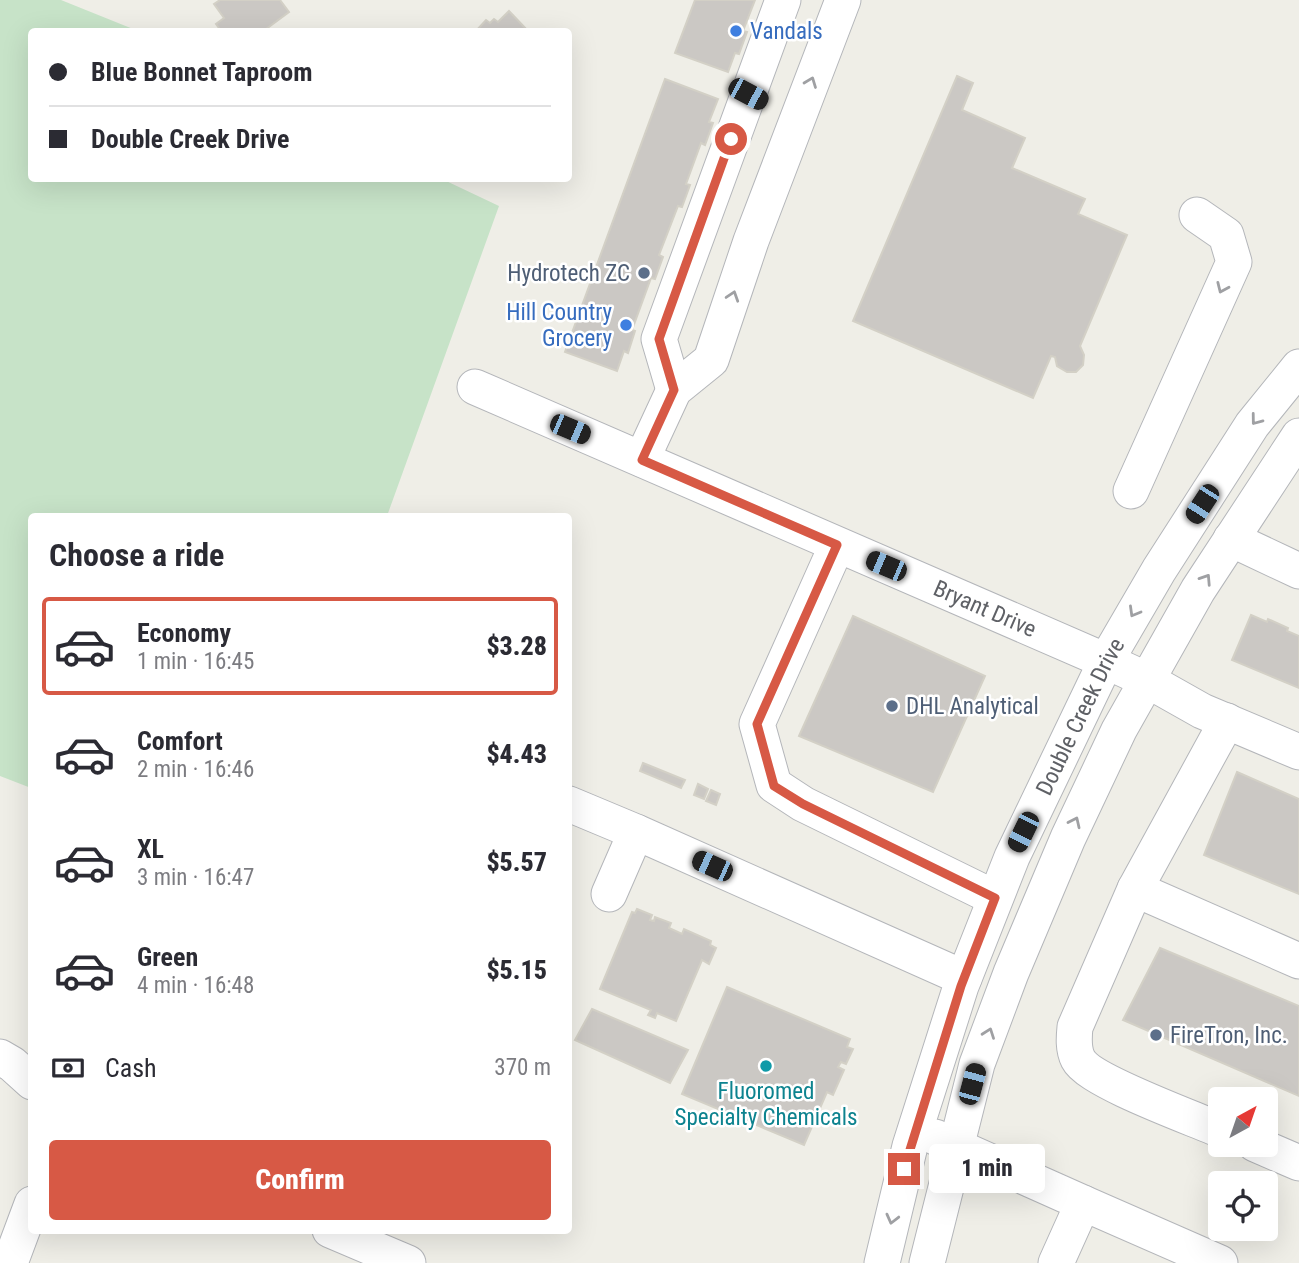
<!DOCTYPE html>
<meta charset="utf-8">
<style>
:root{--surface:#fff;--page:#f2f2f3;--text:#2b2b33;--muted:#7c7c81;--line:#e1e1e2;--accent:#d75945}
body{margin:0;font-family:"Roboto Condensed",sans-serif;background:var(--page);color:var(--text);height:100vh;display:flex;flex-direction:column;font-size:26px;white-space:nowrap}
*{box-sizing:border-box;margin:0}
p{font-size:23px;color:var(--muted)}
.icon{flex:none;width:38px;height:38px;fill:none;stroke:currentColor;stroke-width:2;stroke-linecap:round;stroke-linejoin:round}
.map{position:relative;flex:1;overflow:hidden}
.details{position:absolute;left:28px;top:513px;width:544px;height:721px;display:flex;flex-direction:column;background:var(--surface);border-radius:7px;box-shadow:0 7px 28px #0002}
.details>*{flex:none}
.banner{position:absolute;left:28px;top:28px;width:544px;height:154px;border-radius:7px;box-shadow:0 7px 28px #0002;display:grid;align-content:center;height:154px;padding:0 21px;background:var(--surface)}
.needle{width:46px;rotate:40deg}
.tools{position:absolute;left:1208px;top:1087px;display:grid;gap:14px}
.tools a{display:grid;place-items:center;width:70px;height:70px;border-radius:7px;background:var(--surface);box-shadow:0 7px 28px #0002;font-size:35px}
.end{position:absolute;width:32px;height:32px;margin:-16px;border:9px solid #d75945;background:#fff;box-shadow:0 0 0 4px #fff}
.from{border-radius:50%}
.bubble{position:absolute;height:49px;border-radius:7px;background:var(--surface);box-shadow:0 7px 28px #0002;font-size:23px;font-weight:800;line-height:49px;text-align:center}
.car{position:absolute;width:21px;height:42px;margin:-21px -10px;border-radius:9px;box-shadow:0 0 5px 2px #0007;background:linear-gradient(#222 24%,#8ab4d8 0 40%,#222 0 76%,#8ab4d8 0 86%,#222 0)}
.banner b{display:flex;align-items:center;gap:24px;height:66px;font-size:26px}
.banner b+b{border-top:2px solid var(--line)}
.banner i{width:18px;height:18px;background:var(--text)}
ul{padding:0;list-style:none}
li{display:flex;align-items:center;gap:21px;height:98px;margin:0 14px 10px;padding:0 7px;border:4px solid transparent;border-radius:7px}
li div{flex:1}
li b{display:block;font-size:26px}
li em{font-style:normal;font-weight:800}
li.selected{border-color:var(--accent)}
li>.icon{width:63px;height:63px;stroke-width:1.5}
h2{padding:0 21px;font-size:32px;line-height:84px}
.pay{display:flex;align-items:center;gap:18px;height:77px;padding:0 21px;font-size:26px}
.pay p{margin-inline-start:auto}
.button{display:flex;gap:14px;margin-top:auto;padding:14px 21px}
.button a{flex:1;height:80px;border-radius:7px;background:var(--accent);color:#fff;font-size:28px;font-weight:800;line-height:80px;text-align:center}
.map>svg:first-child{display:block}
.green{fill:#c7e3c8}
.building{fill:#cbc8c4;stroke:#d3d0c6;stroke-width:2}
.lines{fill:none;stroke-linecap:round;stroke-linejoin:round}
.minor-casing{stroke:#b4b6ba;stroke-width:37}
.minor{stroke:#fff;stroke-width:35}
.oneway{stroke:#9fa0a3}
.route{stroke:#d75945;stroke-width:9}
.shop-dot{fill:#3f7fe0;stroke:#fff;stroke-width:2.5}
.service-dot{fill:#5c6f8a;stroke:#fff;stroke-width:2.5}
.culture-dot{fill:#0f9aa8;stroke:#fff;stroke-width:2.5}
.labels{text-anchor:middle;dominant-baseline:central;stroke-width:5;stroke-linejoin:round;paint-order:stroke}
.shop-label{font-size:23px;fill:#366cbe;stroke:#fff;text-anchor:start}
.service-label{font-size:23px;fill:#4e5e75;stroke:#fff;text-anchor:start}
.street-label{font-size:23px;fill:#5f6166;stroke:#fff}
.culture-label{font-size:23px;fill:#0d838f;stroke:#fff}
</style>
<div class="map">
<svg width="1299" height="1263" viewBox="0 0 1299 1263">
<rect width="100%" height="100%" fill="#efeee7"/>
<path class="green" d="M0 0H61L138 31 32 32V178L442 179 499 206 387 516H32L31 788 0 776Z"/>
<g class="building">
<path d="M220 0H280L289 12 262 32H235L233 29 222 32 216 24 224 18 214 4Z"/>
<path d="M695 0H755L743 31 747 32 739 54 735 53 728 72 675 53Z"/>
<path d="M509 11 529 32H475L486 20 490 23 494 19 498 22Z"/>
<path d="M957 76 973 83 962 110 1025 138 1012 168 1085 199 1078 214 1127 235 1080 346 1084 355 1083 365 1076 372H1067L1057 366 1055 357 1051 356 1033 398 853 321Z"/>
<path d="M665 79 718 99 709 122 713 123 705 145 701 143 686 184 690 185 682 207 678 206 659 255 663 257 655 279 651 278 632 330 635 331 628 353 624 351 617 371 565 352Z"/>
<path d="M1251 615 1267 622 1268 619 1288 628 1287 631 1299 636V688L1232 660Z"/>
<path d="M853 616 985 676 933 792 799 736Z"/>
<path d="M643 763 685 780 681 788 640 771Z"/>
<path d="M1237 772 1299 799V894L1204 855Z"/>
<path d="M698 784 708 789 704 799 694 795Z"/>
<path d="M711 790 720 794 716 805 706 801Z"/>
<path d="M637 909 652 915 650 920 654 921 655 917 671 923 669 928 682 934 684 929 711 941 710 945 716 948 709 964 702 960 676 1021 657 1013 655 1018 648 1015 651 1010 600 989 632 912 635 913Z"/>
<path d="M1160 948 1299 1006V1096L1123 1020Z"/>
<path d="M727 987 850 1039 847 1047 853 1049 846 1064 841 1062 838 1067 844 1070 833 1095 827 1092 804 1145 682 1094Z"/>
<path d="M592 1009 688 1050 670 1083 575 1040Z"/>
</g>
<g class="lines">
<defs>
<g id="minor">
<path id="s1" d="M475 387 1106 661 1147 680 1202 711 1299 752"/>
<path d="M674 390 659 339 783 0"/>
<path d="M642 459 674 390 711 360 751 241 843 0"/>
<path d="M1131 491 1234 262 1226 235 1197 215"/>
<path d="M1231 539 1299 571"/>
<path d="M837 545 757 724 774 785 803 804 995 898"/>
<path d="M569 804 636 832"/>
<path d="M1135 889 1299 961"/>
<path d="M609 894 636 832 964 978"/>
<path d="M0 1057 12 1064 32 1082"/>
<path d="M1220 1130C1193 1118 1089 1081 1078 1059 1073 1049 1074 1037 1075 1027L1135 889 1227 721"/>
<path d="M935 1137 1083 1203 1056 1263"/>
<path d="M1255 1144 1299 1163"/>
<path d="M1083 1203 1220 1263"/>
<path d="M330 1230 408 1263"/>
<path d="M10 1263 32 1204"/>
<path id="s2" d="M882 1263 910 1146 961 986 1012 857 1106 661 1159 570 1252 425 1299 367"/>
<path d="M927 1263 977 1064 1011 973 1068 838 1119 730 1198 590 1299 436"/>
</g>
</defs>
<use href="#minor" class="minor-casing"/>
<use href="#minor" class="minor"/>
</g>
<defs><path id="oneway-chevron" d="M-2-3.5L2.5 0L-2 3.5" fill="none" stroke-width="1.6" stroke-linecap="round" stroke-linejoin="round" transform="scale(1.75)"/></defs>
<g class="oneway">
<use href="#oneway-chevron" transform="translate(811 82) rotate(-69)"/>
<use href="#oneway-chevron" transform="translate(1222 288) rotate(114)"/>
<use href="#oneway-chevron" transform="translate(733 296) rotate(-72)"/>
<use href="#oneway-chevron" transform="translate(1256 420) rotate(127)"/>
<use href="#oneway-chevron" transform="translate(1206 579) rotate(-57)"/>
<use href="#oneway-chevron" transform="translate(1134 612) rotate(120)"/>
<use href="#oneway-chevron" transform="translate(1075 822) rotate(-65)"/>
<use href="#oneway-chevron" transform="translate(989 1033) rotate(-70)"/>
<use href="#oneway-chevron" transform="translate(892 1219) rotate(104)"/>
</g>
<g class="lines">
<path class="route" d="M731 139 659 339 674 390 642 460 837 545 757 724 774 786 803 804 995 898 961 986 904 1169"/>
</g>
<g class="shop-dot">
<circle cx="736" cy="31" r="7"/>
<circle cx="626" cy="325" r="7"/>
</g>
<g class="service-dot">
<circle cx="644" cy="273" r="7"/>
<circle cx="892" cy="706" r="7"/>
<circle cx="1156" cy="1035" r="7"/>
</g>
<circle class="culture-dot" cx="766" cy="1066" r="7"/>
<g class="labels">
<g class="shop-label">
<text x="750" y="31">Vandals</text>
<text x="612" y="312" text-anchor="end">Hill Country<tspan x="612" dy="26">Grocery</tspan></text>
</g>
<g class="service-label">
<text x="630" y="273" text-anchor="end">Hydrotech ZC</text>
<text x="906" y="706">DHL Analytical</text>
<text x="1170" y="1035">FireTron, Inc.</text>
</g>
<g class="street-label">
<text stroke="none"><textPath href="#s1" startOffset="556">Bryant Drive</textPath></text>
<text stroke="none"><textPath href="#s2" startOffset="583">Double Creek Drive</textPath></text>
</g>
<g class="culture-label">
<text x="766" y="1091">Fluoromed<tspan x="766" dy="26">Specialty Chemicals</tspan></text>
</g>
</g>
</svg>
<div class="tools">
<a><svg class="needle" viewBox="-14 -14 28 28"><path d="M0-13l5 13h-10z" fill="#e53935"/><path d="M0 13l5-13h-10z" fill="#7c7c81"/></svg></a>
<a><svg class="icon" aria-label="locate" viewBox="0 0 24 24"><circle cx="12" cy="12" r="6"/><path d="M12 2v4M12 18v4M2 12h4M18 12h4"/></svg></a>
</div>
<i class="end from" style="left:731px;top:139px"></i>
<i class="end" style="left:904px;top:1169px"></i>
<div class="bubble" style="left:929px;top:1144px;width:116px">1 min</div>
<i class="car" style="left:748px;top:94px;rotate:118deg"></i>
<i class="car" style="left:570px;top:429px;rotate:113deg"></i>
<i class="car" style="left:1202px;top:504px;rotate:213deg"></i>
<i class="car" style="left:886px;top:566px;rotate:293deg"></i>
<i class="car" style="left:1023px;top:832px;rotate:206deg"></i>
<i class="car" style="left:712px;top:866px;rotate:294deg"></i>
<i class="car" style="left:972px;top:1084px;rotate:15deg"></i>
<div class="banner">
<b><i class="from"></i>Blue Bonnet Taproom</b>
<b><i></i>Double Creek Drive</b>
</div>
<section class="details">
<h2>Choose a ride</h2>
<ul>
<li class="selected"><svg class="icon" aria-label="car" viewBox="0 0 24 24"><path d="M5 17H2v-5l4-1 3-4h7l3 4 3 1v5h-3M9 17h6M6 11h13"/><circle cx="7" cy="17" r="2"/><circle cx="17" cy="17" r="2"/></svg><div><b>Economy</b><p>1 min · 16:45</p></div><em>$3.28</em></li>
<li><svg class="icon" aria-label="car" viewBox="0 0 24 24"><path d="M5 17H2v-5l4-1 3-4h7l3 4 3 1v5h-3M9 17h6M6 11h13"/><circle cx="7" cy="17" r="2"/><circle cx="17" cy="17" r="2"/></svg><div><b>Comfort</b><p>2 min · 16:46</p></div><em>$4.43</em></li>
<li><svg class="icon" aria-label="car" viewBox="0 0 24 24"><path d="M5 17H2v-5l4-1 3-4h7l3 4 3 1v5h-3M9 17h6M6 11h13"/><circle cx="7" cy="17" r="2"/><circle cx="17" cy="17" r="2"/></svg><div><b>XL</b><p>3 min · 16:47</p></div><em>$5.57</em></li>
<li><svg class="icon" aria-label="car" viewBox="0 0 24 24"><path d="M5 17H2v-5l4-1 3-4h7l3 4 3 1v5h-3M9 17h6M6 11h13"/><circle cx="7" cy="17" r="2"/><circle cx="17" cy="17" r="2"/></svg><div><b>Green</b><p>4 min · 16:48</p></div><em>$5.15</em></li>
</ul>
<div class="pay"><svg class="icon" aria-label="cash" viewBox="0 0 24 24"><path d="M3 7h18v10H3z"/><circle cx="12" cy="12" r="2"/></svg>Cash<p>370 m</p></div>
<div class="button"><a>Confirm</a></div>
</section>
</div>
